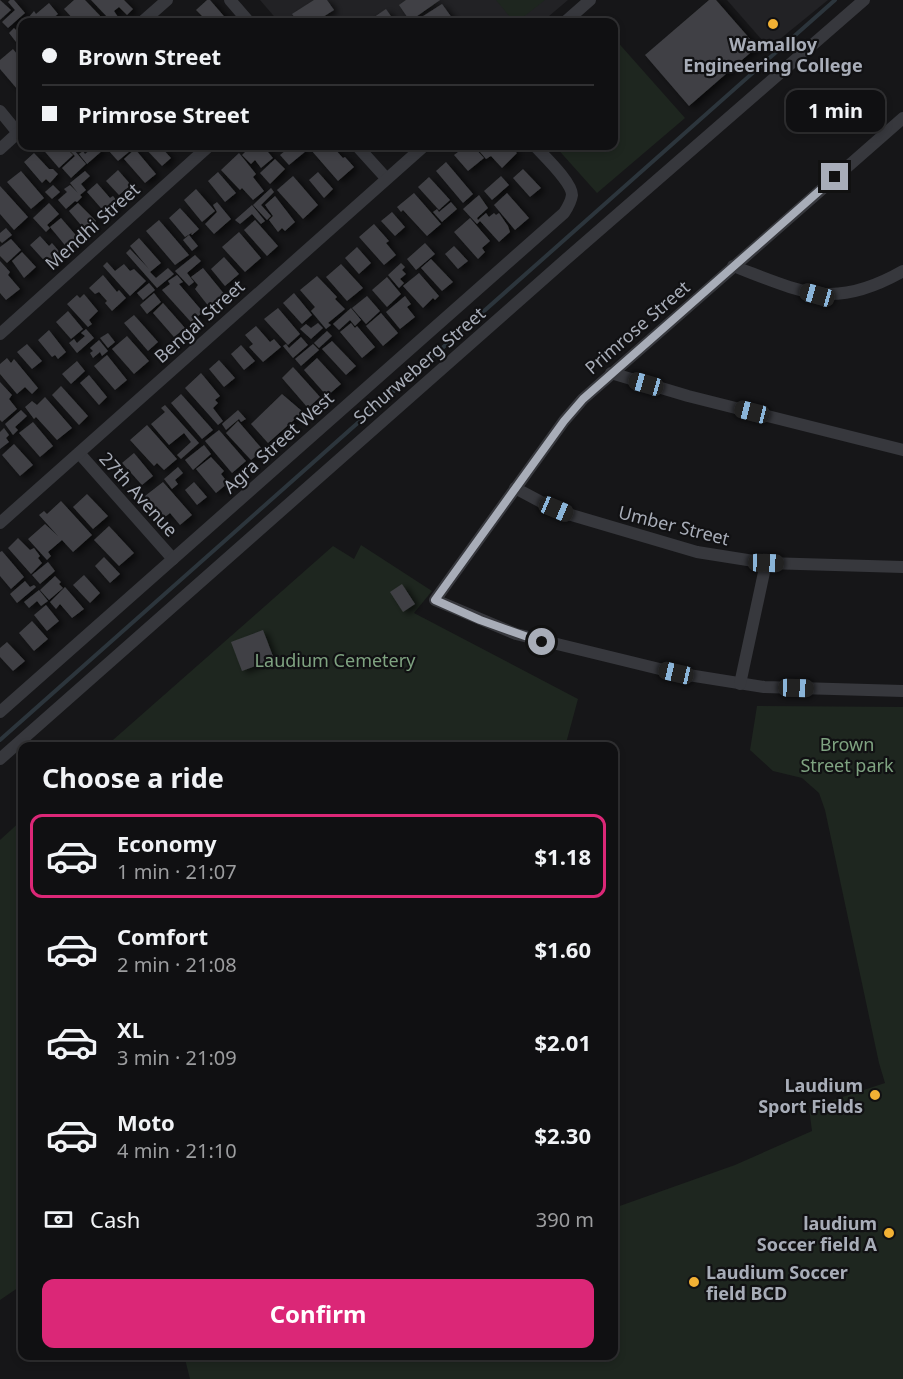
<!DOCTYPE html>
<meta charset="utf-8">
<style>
:root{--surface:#101012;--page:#19191b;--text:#f1f3f6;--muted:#9c9d9f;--line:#303032;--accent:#db2777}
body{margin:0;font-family:"Noto Sans",sans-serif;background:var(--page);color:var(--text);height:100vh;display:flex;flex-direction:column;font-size:22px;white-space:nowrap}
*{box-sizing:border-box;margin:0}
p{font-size:20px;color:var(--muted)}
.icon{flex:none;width:33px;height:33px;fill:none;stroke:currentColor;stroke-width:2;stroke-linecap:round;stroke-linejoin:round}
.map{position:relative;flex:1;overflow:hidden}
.panel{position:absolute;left:18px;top:742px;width:600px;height:618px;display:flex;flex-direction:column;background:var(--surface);border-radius:12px;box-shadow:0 3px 9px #0003,0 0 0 2px var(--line)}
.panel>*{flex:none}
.guide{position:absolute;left:18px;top:18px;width:600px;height:132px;border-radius:12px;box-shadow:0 3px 9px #0003,0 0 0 2px var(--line);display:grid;align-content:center;height:132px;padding:0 24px;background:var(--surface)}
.end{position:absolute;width:27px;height:27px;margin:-14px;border:8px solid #a8adb8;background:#111;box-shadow:0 0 0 3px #111}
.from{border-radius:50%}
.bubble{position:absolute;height:42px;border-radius:12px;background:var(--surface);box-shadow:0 3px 9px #0003,0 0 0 2px var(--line);font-size:20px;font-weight:700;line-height:42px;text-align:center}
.car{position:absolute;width:18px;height:36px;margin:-18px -9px;border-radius:8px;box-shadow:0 0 4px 2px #0007;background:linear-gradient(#222 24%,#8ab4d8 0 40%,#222 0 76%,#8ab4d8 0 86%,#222 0)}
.guide b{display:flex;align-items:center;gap:21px;height:57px;font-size:22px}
.guide b+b{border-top:2px solid var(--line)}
.guide i{width:15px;height:15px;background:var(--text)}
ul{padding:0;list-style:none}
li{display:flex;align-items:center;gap:18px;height:84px;margin:0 12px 9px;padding:0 12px;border:3px solid transparent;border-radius:12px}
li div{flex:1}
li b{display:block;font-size:22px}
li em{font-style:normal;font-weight:700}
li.on{border-color:var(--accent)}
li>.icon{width:54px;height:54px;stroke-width:1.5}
h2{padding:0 24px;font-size:27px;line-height:72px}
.pay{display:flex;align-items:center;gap:15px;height:66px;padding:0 24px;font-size:22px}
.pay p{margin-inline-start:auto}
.action{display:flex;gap:12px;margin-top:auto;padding:12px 24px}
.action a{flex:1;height:69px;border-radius:12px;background:var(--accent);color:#fff;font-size:24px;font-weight:700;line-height:69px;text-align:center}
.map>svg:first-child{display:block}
.built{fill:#222225}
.green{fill:#1e261f}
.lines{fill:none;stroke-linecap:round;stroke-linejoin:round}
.stream{stroke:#2c353c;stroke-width:4}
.building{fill:#404145;filter:url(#shadow)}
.minor{stroke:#37383d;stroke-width:12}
.route{stroke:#a8adb8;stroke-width:8}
.poi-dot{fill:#f2b134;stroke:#111113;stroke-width:2}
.labels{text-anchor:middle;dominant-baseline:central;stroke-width:4.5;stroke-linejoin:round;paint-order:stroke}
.poi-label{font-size:18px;font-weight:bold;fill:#a8adb8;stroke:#111113;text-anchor:end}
.street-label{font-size:18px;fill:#a8adb8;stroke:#111113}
.park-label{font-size:18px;fill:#7fa381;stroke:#111113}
</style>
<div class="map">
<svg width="903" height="1379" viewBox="0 0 903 1379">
<defs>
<filter id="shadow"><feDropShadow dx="4.5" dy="2.5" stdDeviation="3" flood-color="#0009"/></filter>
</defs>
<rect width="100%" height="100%" fill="#161618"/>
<g class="built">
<path d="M260 0H568L542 22H279Z"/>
<path d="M727 0H828L769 48Z"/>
</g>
<g class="green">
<path d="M496 0H545L517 22H514Z"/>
<path d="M614 38 685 118 597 193 555 146H614Z"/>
<path d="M361 545 432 591 414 613 578 699 565 747H105L333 546 354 559Z"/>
<path d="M757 706 903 707V1379H190L185 1359 193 1356H614V1208L735 1165 812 1131 809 1108 885 1083 879 1063 825 810 819 793 802 778 773 771 750 750Z"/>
<path d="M22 820V1285L0 1300V840Z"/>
</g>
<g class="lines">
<path class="stream" d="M0 740 835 0"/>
</g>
<g class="building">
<path d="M0 0 11 10 0 20Z"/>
<path d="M10 0H14L25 13 8 28 2 22 15 10 8 2Z"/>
<path d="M74 0H85L106 22H76L64 9Z"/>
<path d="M91 0H124L133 9 127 15 119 7 114 11 118 17 112 22Z"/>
<path d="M207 0H210L229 22H208L196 10Z"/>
<path d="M314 0H327L334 10 315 22H298L292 14Z"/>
<path d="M406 0H440L410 21 399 5Z"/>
<path d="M709 0H716L757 47 689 106 645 55Z"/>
<path d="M49 3 58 14 48 22H34L29 17 34 11 36 14Z"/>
<path d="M442 4 455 22H414Z"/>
<path d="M386 9 395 22H367Z"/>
<path d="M22 24V45L20 47 9 33 14 28 16 30Z"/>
<path d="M13 49 22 60V86L18 90 0 69V60Z"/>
<path d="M40 146H64L73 155 59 168Z"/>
<path d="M95 146H98L103 150 87 164 79 154 83 151 85 154Z"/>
<path d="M114 146H136L118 161 108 150Z"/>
<path d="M143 146H160L171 158 162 166Z"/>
<path d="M244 146H263L273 158 261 168 255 160 251 164 242 155 247 150Z"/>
<path d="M291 146H301L306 151 289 165 280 155Z"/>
<path d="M316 146H335L333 147 343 158 345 157 354 167 338 181 311 150Z"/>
<path d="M466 146H473L484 158 468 171 454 155Z"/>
<path d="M475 146H510L517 153 502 168 491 156 486 159Z"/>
<path d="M135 149 156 174 145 183 124 159Z"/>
<path d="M74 150 86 164 71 178 62 168 75 156 71 152Z"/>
<path d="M34 153 49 169H53L58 174 50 183 46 179 42 183 24 162Z"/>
<path d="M239 153 256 174 253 177 264 191 253 200 242 188 240 190 221 170Z"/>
<path d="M275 159 285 169 270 184 260 173Z"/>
<path d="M446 162 473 194 463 203 436 171Z"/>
<path d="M523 169 541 188 530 197 513 178Z"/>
<path d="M118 170 131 185 119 195 106 181Z"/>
<path d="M21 171 44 198 31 209 7 182Z"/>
<path d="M85 171 90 176 81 184 86 190 80 195 82 197 77 202 75 201 66 209 58 200 67 192 64 189 70 185 78 193 70 183Z"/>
<path d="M218 172 236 193 225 202 208 181Z"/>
<path d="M318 172 333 189 324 198 309 180Z"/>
<path d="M293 176 318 205 303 219 277 190Z"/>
<path d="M501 176 509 185 492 200 484 191Z"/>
<path d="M429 177 450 200 439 210 418 187Z"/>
<path d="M97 183 110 198 113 196 119 204 107 215 87 192Z"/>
<path d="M53 185 60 192 52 199 45 192Z"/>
<path d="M0 186 28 217 14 230 0 214Z"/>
<path d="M271 188 274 192 261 205 271 216 267 220 253 205Z"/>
<path d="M196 189 215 211 202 222 184 200Z"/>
<path d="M414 193 441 224 427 236 403 210 401 212 397 207Z"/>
<path d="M507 193 529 218 515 230 494 205Z"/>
<path d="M479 195 488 208 477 218 478 220 486 213 489 217 494 213 496 215 499 213 508 226 510 232 499 242 480 221 477 224 463 209Z"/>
<path d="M275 196 295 222 285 231 282 228 278 232 269 220 273 216 265 205Z"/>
<path d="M217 202 231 219 214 234 205 224 217 212 213 205Z"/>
<path d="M451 202 457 209 442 222 433 212 437 209 439 212Z"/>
<path d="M49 203 59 214 47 225 50 228 46 232 33 218Z"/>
<path d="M78 203 96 221 86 231 69 211Z"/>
<path d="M252 205 265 221 261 224 252 214 240 224 235 220Z"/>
<path d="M180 208 199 229 192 235 191 234 193 232 185 237 169 218Z"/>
<path d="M392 212 405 227 395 236 381 221Z"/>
<path d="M61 218 80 240 69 250 50 227Z"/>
<path d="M470 218 490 241 482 248 485 252 478 259 454 232Z"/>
<path d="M159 220 189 255 175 265 146 231Z"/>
<path d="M255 220 278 246 267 256 244 230Z"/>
<path d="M374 224 389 241 386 243 396 255 384 265 359 237Z"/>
<path d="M6 228 12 235 2 243 0 241V233Z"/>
<path d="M239 232 261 258 245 272 222 247Z"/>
<path d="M189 235 198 246 192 251 183 240Z"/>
<path d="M40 236 49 246 52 243 63 256 51 268 30 245Z"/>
<path d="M139 238 161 263 150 272 156 278 168 268 174 274 157 288 126 253 130 249 149 269 130 246Z"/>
<path d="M11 239 21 250 7 263 0 256V247Z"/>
<path d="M425 243 435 254 416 270 407 259Z"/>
<path d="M454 246 468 261 458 269 445 254Z"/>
<path d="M357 247 371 263 359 274 345 258Z"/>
<path d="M22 252 36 267 24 278 12 261Z"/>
<path d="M195 255 201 261 187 273 194 282 189 286 175 271Z"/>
<path d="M224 257 239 274 225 286 211 269Z"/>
<path d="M431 259 453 282 442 291 421 268Z"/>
<path d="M0 261 10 272 8 275 20 289 6 300 0 293Z"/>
<path d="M107 262 115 271 124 264 130 271 134 269 146 281 130 296 103 266Z"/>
<path d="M401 263 405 267 402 270 406 274 400 279 404 283 399 288 388 275Z"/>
<path d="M341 264 363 288 347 301 326 277Z"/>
<path d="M203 268 225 295 210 308 195 289 198 285 191 277Z"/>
<path d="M419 273 439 296 435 300 433 298 423 308 403 286Z"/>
<path d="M103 275 117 292 119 290 126 298 112 311 105 303 107 301 99 292 95 294 89 288Z"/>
<path d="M177 275 183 282 179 284 203 312 191 322 162 290 170 284 168 281Z"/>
<path d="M317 276 337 297 335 299 345 309 328 323 331 325 326 329 311 311 315 307 300 290Z"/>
<path d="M387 277 401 294 387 307 372 290Z"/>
<path d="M149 283 155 290 143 300 137 293Z"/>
<path d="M154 293 161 302 147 314 140 305Z"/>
<path d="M294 293 312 315 302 324 283 303Z"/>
<path d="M84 294 98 311 89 320 92 324 88 327 67 304 77 295 80 298Z"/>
<path d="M367 296 380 311 366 324 352 308Z"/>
<path d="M405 296 411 304 407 307 415 317 400 329 386 312Z"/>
<path d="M163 303 185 328 174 337 153 313Z"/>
<path d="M278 308 300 334 288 345 264 319Z"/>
<path d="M351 308 361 320 355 326 350 320 339 330 333 324Z"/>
<path d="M68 311 83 329 71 339 56 322Z"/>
<path d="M381 313 398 333 383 346 366 326Z"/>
<path d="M134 315 158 342 148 351 124 323Z"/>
<path d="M318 323 323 328 311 339 300 329 306 324 311 328Z"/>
<path d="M351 323 355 328 357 326 375 347 362 358 340 332Z"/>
<path d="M256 326 270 342 274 339 281 347 263 362 249 347 253 344 245 335Z"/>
<path d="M86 329 94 338 77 353 69 343 74 339 77 343 85 336 81 333Z"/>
<path d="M49 330 66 352 58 359 55 355 52 357 38 340Z"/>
<path d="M327 331 332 336 319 348 314 343Z"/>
<path d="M108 333 115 342 108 348 100 338Z"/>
<path d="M127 336 149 361 134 374 112 349Z"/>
<path d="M301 337 308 345 293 358 283 346 286 344 289 348Z"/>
<path d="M99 340 108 351 102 356 100 352 93 358 90 353 93 351 90 348Z"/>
<path d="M332 341 356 366 346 375 322 349Z"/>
<path d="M27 344 42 361 32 369 17 352Z"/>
<path d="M313 344 319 350 301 366 295 359Z"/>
<path d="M241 345 255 361 244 370 231 354Z"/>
<path d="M107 355 127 380 115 390 94 366Z"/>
<path d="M7 358 11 363 14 359 38 388 32 394 25 387 17 394 0 374V364Z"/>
<path d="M317 358 341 384 327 396 304 370Z"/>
<path d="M219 360 235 378 224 387 209 369Z"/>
<path d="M77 361 85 371 71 384 62 374Z"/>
<path d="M293 367 320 397 308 408 282 378Z"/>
<path d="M201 373 220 396 215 400 218 403 213 408 223 421 218 425 185 388Z"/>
<path d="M89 375 107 397 99 405 80 383Z"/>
<path d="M0 382 12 395 9 399 17 409 2 422 0 420Z"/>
<path d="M61 386 88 416 79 425 52 395Z"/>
<path d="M181 394 213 430 202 439 171 403Z"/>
<path d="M282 394 303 412 268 443 251 424Z"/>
<path d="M45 397 72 428 57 440 36 417 34 419 25 407 32 401 37 405Z"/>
<path d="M165 405 199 443 181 459 177 455 191 442 184 433 169 445 151 424 165 412 161 408Z"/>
<path d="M21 410 27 416 15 427 18 430 13 435 5 424Z"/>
<path d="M238 410 246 419 241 422 239 419 226 430 222 424Z"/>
<path d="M238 421 263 450 251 460 226 433Z"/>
<path d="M33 422 53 446 40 457 19 433Z"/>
<path d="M147 425 177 459 164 470 157 463 154 466 130 440Z"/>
<path d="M4 428 9 435 6 438 9 442 0 449V432Z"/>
<path d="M219 430 246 461 232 473 205 441Z"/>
<path d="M14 444 33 465 20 476 2 455Z"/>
<path d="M204 445 211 454 193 470 185 460Z"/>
<path d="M134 453 153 476 142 485 122 463Z"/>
<path d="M211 457 224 471 221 474 228 483 216 493 196 469Z"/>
<path d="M178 467 183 473 175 480 178 484 172 489 164 479Z"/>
<path d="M163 482 192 515 180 525 170 513 165 517 145 496Z"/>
<path d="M194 482 207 497 197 505 185 490Z"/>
<path d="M87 494 108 516 93 529 73 507Z"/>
<path d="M61 501 92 535 73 552 62 540 48 552 51 556 47 560 28 539 45 524 58 536 39 515 44 511 47 514Z"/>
<path d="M109 526 134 553 119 566 94 540Z"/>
<path d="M18 538 30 550 34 548 40 556 38 558 42 563 31 574 8 548Z"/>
<path d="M2 551 24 577 11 589 0 576V552Z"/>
<path d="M104 557 120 574 110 583 95 566Z"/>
<path d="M48 562 55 571 40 584 32 575Z"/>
<path d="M84 575 100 593 90 603 73 585Z"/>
<path d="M55 576 61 582 59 584 63 588 49 600 40 590Z"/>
<path d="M25 581 30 587 34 585 36 587 17 603 10 594Z"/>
<path d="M402 584 415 604 403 612 390 592Z"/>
<path d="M65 587 84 609 72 618 60 604 56 609 50 602Z"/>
<path d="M39 590 48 601 41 606 37 601 29 608 24 602Z"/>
<path d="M46 605 59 621 47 631 34 615Z"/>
<path d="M32 621 48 639 34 651 19 633Z"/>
<path d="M263 630 274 659 242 671 231 642Z"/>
<path d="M7 642 25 661 13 671 0 657V648Z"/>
</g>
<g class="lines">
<g class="minor">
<path d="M230 0 249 22"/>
<path d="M142 22 167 0"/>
<path d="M565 22 590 0"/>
<path d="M0 111 18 133"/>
<path d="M903 118 583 399 564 421 435 600 516 634 676 673 764 687 903 691"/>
<path d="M357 146 386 178"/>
<path d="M0 149 22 129"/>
<path d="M733 266C802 292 833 311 903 271"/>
<path d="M0 334 209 146"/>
<path d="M611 373 688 396 903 450"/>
<path d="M79 453 173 559"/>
<path d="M515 488 545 504 568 514 697 552 766 563 903 567"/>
<path d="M0 523 424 146"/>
<path d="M740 684 766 563"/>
<path d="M0 712 564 213C568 207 571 202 572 195 572 182 544 156 535 146"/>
<path d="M0 759 564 261 864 0"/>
</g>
</g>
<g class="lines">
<path class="route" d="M542 642 480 620 435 600 564 421 583 399 835 177"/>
</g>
<g class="poi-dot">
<circle cx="773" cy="24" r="6"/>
<circle cx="875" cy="1095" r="6"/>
<circle cx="889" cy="1233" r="6"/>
<circle cx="694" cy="1282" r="6"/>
</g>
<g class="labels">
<g class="poi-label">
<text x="773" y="44" text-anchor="middle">Wamalloy<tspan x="773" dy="21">Engineering College</tspan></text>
<text x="863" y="1085">Laudium<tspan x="863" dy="21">Sport Fields</tspan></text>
<text x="877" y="1223">laudium<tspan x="877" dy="21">Soccer field A</tspan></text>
<text x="706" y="1272" text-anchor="start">Laudium Soccer<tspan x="706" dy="21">field BCD</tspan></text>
</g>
<g class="street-label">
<text transform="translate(92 226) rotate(-42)">Mendhi Street</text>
<text transform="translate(199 321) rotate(-42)">Bengal Street</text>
<text transform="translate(637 327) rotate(-41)">Primrose Street</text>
<text transform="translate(419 365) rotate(-41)">Schurweberg Street</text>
<text transform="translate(278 442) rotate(-42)">Agra Street West</text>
<text transform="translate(139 494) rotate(48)">27th Avenue</text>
<text transform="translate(674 525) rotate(14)">Umber Street</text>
</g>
<g class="park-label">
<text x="335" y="660">Laudium Cemetery</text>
<text x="847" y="744">Brown<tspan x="847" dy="21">Street park</tspan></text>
</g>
</g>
</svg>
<i class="end from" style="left:542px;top:642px"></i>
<i class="end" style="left:835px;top:177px"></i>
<div class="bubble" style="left:786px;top:90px;width:99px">1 min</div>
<i class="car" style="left:817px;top:295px;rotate:286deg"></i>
<i class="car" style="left:646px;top:384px;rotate:286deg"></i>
<i class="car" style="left:752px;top:412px;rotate:284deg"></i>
<i class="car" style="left:556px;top:509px;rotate:113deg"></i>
<i class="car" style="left:766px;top:563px;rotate:92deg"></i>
<i class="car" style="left:676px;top:673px;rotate:283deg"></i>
<i class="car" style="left:796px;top:688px;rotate:92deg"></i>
<div class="guide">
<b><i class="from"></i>Brown Street</b>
<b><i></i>Primrose Street</b>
</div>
<section class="panel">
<h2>Choose a ride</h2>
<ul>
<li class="on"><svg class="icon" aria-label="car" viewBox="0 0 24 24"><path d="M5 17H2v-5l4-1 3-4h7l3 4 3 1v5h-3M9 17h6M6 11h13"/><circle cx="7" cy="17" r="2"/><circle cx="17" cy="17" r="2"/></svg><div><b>Economy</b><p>1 min · 21:07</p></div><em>$1.18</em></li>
<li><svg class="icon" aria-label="car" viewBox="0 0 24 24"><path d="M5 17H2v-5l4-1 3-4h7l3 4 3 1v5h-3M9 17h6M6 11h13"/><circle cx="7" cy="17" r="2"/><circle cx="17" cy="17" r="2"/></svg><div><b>Comfort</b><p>2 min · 21:08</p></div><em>$1.60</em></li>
<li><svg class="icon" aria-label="car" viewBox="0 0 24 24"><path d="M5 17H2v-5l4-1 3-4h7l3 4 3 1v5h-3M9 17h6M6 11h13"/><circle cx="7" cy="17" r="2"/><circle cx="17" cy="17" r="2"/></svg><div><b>XL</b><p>3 min · 21:09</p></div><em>$2.01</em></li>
<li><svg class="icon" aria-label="car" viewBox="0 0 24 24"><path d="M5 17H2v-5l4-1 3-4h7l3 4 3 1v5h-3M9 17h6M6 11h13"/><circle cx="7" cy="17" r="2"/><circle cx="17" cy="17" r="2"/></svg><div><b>Moto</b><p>4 min · 21:10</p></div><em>$2.30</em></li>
</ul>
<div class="pay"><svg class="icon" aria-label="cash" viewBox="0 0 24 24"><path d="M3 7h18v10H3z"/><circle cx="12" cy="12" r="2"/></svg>Cash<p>390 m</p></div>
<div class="action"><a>Confirm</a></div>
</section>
</div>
